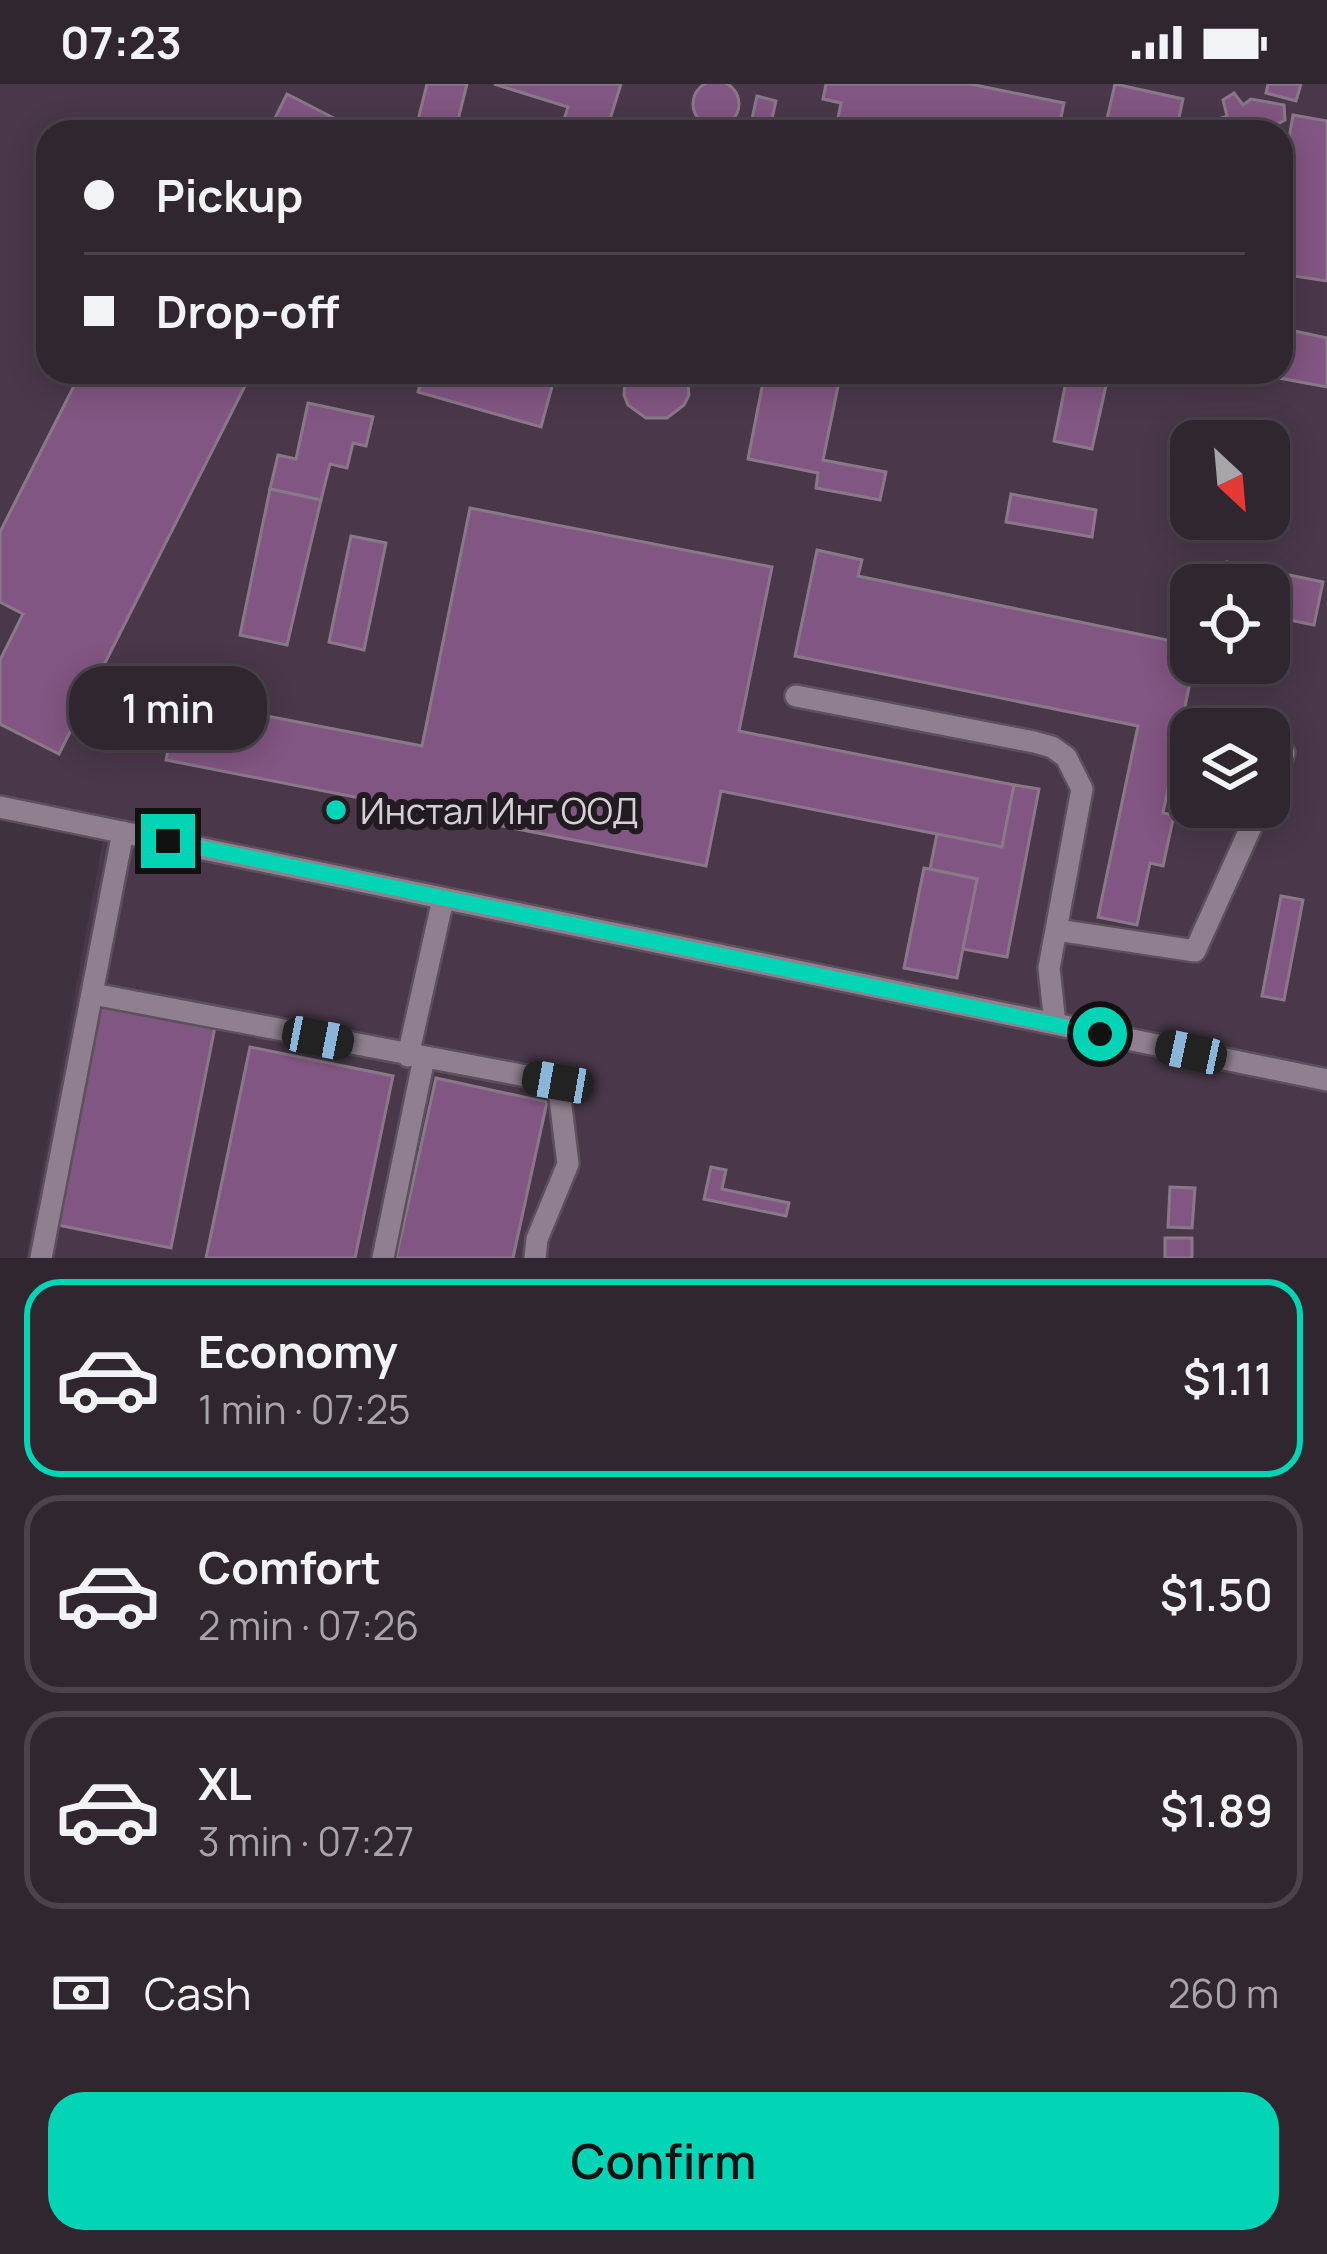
<!DOCTYPE html>
<meta charset="utf-8">
<style>
:root{--surface:#2f262f;--page:#3b323b;--text:#f1f3f6;--muted:#a7a5aa;--line:#4a434b;--accent:#01d5b6}
body{margin:0;font-family:Manrope,sans-serif;background:var(--page);color:var(--text);height:100vh;display:flex;flex-direction:column;font-size:45px;white-space:nowrap}
*{box-sizing:border-box;margin:0}
p{font-size:39px;color:var(--muted)}
.icon{flex:none;width:66px;height:66px;fill:none;stroke:currentColor;stroke-width:2;stroke-linecap:round;stroke-linejoin:round}
.map{position:relative;height:1174px;overflow:hidden}
.details{display:flex;flex-direction:column;background:var(--surface);flex:1}
.details>*{flex:none}
.guide{position:absolute;left:36px;top:36px;width:1257px;height:264px;border-radius:36px;box-shadow:0 6px 30px #0003,0 0 0 3px var(--line);display:grid;align-content:center;height:264px;padding:0 48px;background:var(--surface)}
.needle{width:78px;rotate:154deg}
.fabs{position:absolute;left:1170px;top:336px;display:grid;gap:24px}
.fabs a{display:grid;place-items:center;width:120px;height:120px;border-radius:24px;background:var(--surface);box-shadow:0 6px 30px #0003,0 0 0 3px var(--line);font-size:60px}
.end{position:absolute;width:54px;height:54px;margin:-27px;border:15px solid #01d5b6;background:#111;box-shadow:0 0 0 6px #111}
.from{border-radius:50%}
.bubble{position:absolute;height:84px;border-radius:36px;background:var(--surface);box-shadow:0 6px 30px #0003,0 0 0 3px var(--line);font-size:39px;font-weight:600;line-height:84px;text-align:center}
.car{position:absolute;width:36px;height:72px;margin:-36px -18px;border-radius:15px;box-shadow:0 0 9px 3px #0007;background:linear-gradient(#222 24%,#8ab4d8 0 40%,#222 0 76%,#8ab4d8 0 86%,#222 0)}
.guide b{display:flex;align-items:center;gap:42px;height:114px;font-size:45px}
.guide b+b{border-top:3px solid var(--line)}
.guide i{width:30px;height:30px;background:var(--text)}
ul{padding:21px 0 0;list-style:none}
li{display:flex;align-items:center;gap:36px;height:198px;margin:0 24px 18px;padding:0 24px;border:6px solid var(--line);border-radius:36px}
li div{flex:1}
li b{display:block;font-size:45px}
li em{font-style:normal;font-weight:600}
li.selected{border-color:var(--accent)}
li>.icon{width:108px;height:108px;stroke-width:1.5}
.pay{display:flex;align-items:center;gap:30px;height:132px;padding:0 48px;font-size:45px}
.pay p{margin-inline-start:auto}
.button{display:flex;gap:24px;margin-top:auto;padding:24px 48px}
.button a{flex:1;height:138px;border-radius:36px;background:var(--accent);color:#111;font-size:48px;font-weight:600;line-height:138px;text-align:center}
.status{display:flex;justify-content:space-between;align-items:center;height:84px;padding:0 60px;background:var(--surface);direction:ltr}
.status svg{height:33px;fill:currentColor}
.map>svg:first-child{display:block}
.built{fill:#4a384a;fill-rule:evenodd}
.building{fill:#825682;stroke:#897988;stroke-width:3}
.lines{fill:none;stroke-linecap:round;stroke-linejoin:round}
.minor-casing{stroke:#5b505b;stroke-width:26}
.minor{stroke:#90808f;stroke-width:21}
.route{stroke:#01d5b6;stroke-width:15}
.poi-dot{fill:#01d5b6;stroke:#221c22;stroke-width:4.5}
.labels{text-anchor:middle;dominant-baseline:central;stroke-width:12;stroke-linejoin:round;paint-order:stroke}
.poi-label{font-size:36px;fill:#d7cfd7;stroke:#221c22;text-anchor:start}
</style>
<div class="status"><b>07:23</b><svg viewBox="0 0 49 12"><path d="M0 12V9h3v3zM5 12V6h3v6zM10 12V3h3v9zM15 12V0h3v12zM26 1h20v11H26zM47 4h2v5h-2z"/></svg></div>
<div class="map">
<svg width="1327" height="1174" viewBox="0 0 1327 1174">
<rect width="100%" height="100%" fill="#3f323f"/>
<path class="built" d="M0 0H1327V1174H26L105 746 0 723ZM48 48H1281V288H48ZM1191 357H1269V435H1191ZM1191 501H1269V579H1191ZM1191 645H1269V723H1191Z"/>
<g class="building">
<circle cx="716" cy="20" r="23"/>
<path d="M427 0H467L455 48H415Z"/>
<path d="M494 0H621L606 48H560L568 23Z"/>
<path d="M826 0H970L1064 19 1058 48H835L841 19 823 15Z"/>
<path d="M1115 0 1183 15 1176 48H1104Z"/>
<path d="M1268 0H1301L1296 17 1266 9Z"/>
<path d="M1234 9 1243 21 1251 15 1284 21 1285 36 1276 41 1278 48H1220L1219 35 1227 32 1223 16Z"/>
<path d="M287 10 361 48H268Z"/>
<path d="M757 12 776 17 769 48H749Z"/>
<path d="M1293 31 1327 37V197L1281 190V101Z"/>
<path d="M1281 244 1327 254V303L1268 292 1269 288H1281Z"/>
<path d="M81 288H252L59 670 0 640V576L23 530 0 518V448Z"/>
<path d="M424 288H556L541 343 418 308Z"/>
<path d="M626 288H687L689 311 684 321 667 334H646L628 321 624 311Z"/>
<path d="M765 288H841L823 376 886 388 880 416 816 404 818 389 748 375Z"/>
<path d="M1068 288H1109L1092 365 1054 357Z"/>
<path d="M308 319 373 333 366 362 353 359 347 384 330 380 321 416 270 405 278 371 296 375Z"/>
<path d="M270 405 321 416 287 561 240 551Z"/>
<path d="M1011 410 1096 426 1092 453 1006 438Z"/>
<path d="M470 424 772 483 739 647 1014 701 1002 763 721 707 706 782 166 676 179 615 422 662Z"/>
<path d="M351 452 386 459 364 566 329 558Z"/>
<path d="M817 466 862 476 858 492 1191 561V579H1194L1163 729 1174 731 1163 782 1150 779 1137 841 1098 833 1138 642 795 572Z"/>
<path d="M1227 478 1323 498 1314 541 1269 532V501H1222Z"/>
<path d="M1014 701 1039 705 1007 873 963 865 977 795 930 785 937 750 1002 763Z"/>
<path d="M924 784 977 795 957 894 904 884Z"/>
<path d="M1281 812 1303 816 1284 916 1262 912Z"/>
<path d="M97 920 215 943 171 1164 53 1140Z"/>
<path d="M250 963 393 992 355 1174H206Z"/>
<path d="M436 994 547 1018 513 1174H396Z"/>
<path d="M711 1083 726 1086 722 1105 789 1119 786 1132 704 1115Z"/>
<path d="M1170 1103 1195 1104 1192 1144 1168 1143Z"/>
<rect x="1165" y="1154" width="27" height="20"/>
</g>
<g class="lines">
<defs>
<g id="minor">
<path d="M796 612 1034 658 1052 663 1066 673 1082 705 1049 884 1055 940"/>
<path d="M1269 702 1284 669"/>
<path d="M0 723 1327 996"/>
<path d="M1057 846 1195 867 1260 723"/>
<path d="M93 910 558 998 568 1080 537 1155 535 1174"/>
<path d="M408 972 443 815"/>
<path d="M41 1174 123 748"/>
<path d="M383 1174 424 974"/>
</g>
</defs>
<use href="#minor" class="minor-casing"/>
<use href="#minor" class="minor"/>
</g>
<g class="lines">
<path class="route" d="M168 757 1100 950"/>
</g>
<circle class="poi-dot" cx="336" cy="726" r="12"/>
<g class="labels">
<g class="poi-label">
<text x="360" y="726">Инстал Инг ООД</text>
</g>
</g>
</svg>
<div class="fabs">
<a><svg class="needle" viewBox="-14 -14 28 28"><path d="M0-13l5 13h-10z" fill="#e53935"/><path d="M0 13l5-13h-10z" fill="#a7a5aa"/></svg></a>
<a><svg class="icon" aria-label="locate" viewBox="0 0 24 24"><circle cx="12" cy="12" r="6"/><path d="M12 2v4M12 18v4M2 12h4M18 12h4"/></svg></a>
<a><svg class="icon" aria-label="layers" viewBox="0 0 24 24"><path d="M12 4l9 5-9 5-9-5zM3 14l9 5 9-5"/></svg></a>
</div>
<i class="end from" style="left:1100px;top:950px"></i>
<i class="end" style="left:168px;top:757px"></i>
<div class="bubble" style="left:69px;top:582px;width:198px">1 min</div>
<i class="car" style="left:318px;top:954px;rotate:101deg"></i>
<i class="car" style="left:1191px;top:968px;rotate:282deg"></i>
<i class="car" style="left:558px;top:998px;rotate:280deg"></i>
<div class="guide">
<b><i class="from"></i>Pickup</b>
<b><i></i>Drop-off</b>
</div>
</div>
<section class="details">
<ul>
<li class="selected"><svg class="icon" aria-label="car" viewBox="0 0 24 24"><path d="M5 17H2v-5l4-1 3-4h7l3 4 3 1v5h-3M9 17h6M6 11h13"/><circle cx="7" cy="17" r="2"/><circle cx="17" cy="17" r="2"/></svg><div><b>Economy</b><p>1 min · 07:25</p></div><em>$1.11</em></li>
<li><svg class="icon" aria-label="car" viewBox="0 0 24 24"><path d="M5 17H2v-5l4-1 3-4h7l3 4 3 1v5h-3M9 17h6M6 11h13"/><circle cx="7" cy="17" r="2"/><circle cx="17" cy="17" r="2"/></svg><div><b>Comfort</b><p>2 min · 07:26</p></div><em>$1.50</em></li>
<li><svg class="icon" aria-label="car" viewBox="0 0 24 24"><path d="M5 17H2v-5l4-1 3-4h7l3 4 3 1v5h-3M9 17h6M6 11h13"/><circle cx="7" cy="17" r="2"/><circle cx="17" cy="17" r="2"/></svg><div><b>XL</b><p>3 min · 07:27</p></div><em>$1.89</em></li>
</ul>
<div class="pay"><svg class="icon" aria-label="cash" viewBox="0 0 24 24"><path d="M3 7h18v10H3z"/><circle cx="12" cy="12" r="2"/></svg>Cash<p>260 m</p></div>
<div class="button"><a>Confirm</a></div>
</section>
